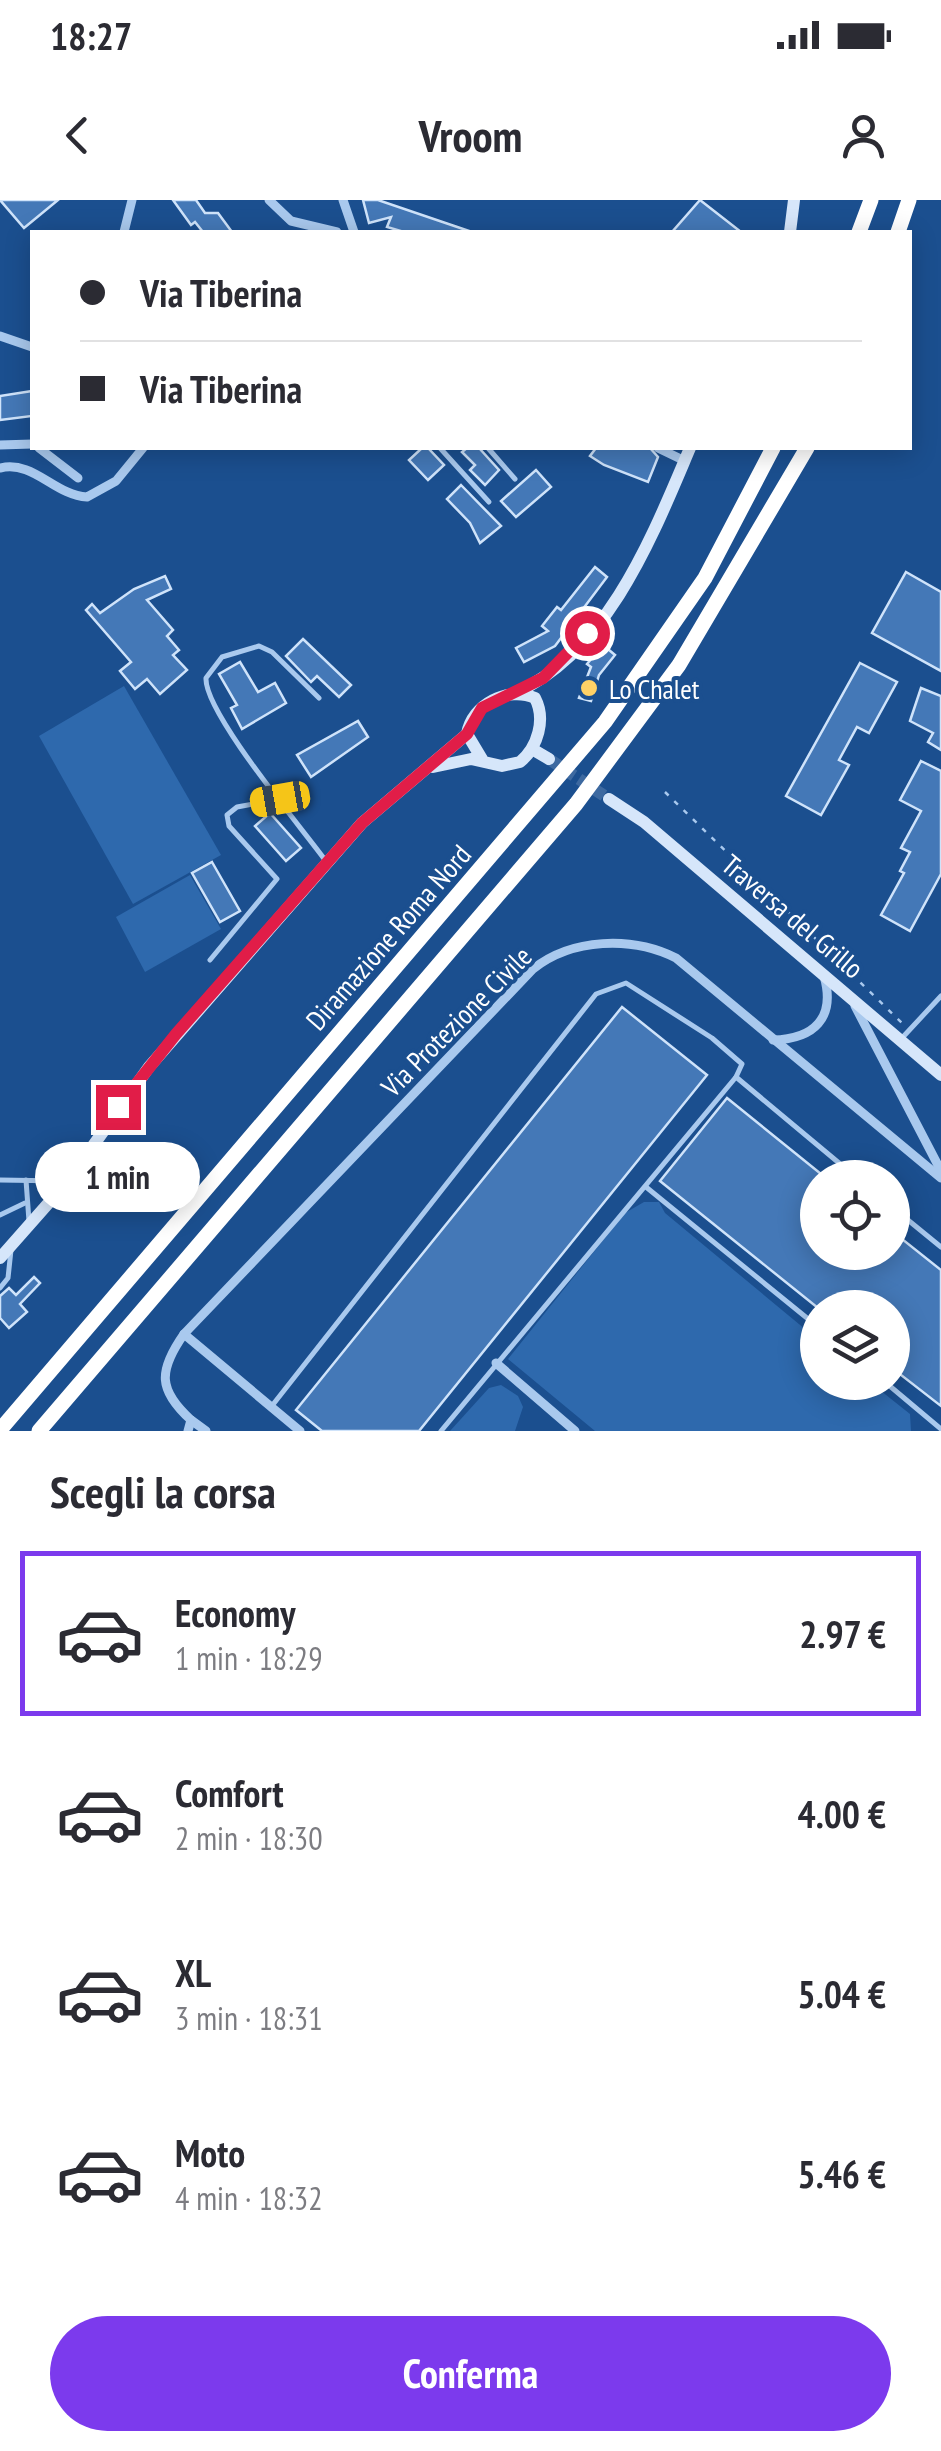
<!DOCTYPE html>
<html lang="it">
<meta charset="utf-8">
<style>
:root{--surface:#fff;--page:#f7f7f7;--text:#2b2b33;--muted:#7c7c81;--line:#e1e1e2;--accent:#7c3aed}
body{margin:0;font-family:"PT Sans Narrow",sans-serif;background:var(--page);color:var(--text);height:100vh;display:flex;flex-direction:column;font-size:38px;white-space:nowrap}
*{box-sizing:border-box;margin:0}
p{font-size:32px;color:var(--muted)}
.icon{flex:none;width:55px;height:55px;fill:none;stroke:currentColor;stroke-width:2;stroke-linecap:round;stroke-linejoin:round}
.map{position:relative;height:1231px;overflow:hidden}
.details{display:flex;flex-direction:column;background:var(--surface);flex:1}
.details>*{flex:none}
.guide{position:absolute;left:30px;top:30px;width:882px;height:220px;border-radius:0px;box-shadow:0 5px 25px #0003;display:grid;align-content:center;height:220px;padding:0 50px;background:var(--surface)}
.fabs{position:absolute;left:800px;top:960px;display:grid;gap:20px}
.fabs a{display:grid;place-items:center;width:110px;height:110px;border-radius:50%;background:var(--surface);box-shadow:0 5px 25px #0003;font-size:50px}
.end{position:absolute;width:45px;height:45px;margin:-22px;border:12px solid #e11d48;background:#fff;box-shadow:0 0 0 5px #fff}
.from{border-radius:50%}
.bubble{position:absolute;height:70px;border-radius:35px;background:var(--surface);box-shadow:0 5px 25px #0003;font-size:32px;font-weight:700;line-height:70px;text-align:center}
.car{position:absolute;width:30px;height:60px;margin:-30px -15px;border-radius:12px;box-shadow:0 0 8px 2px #0007;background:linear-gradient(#f5c518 24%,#345 0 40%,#f5c518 0 76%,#345 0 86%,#f5c518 0)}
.guide b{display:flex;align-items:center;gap:35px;height:95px;font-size:38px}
.guide b+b{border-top:2px solid var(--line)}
.guide i{width:25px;height:25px;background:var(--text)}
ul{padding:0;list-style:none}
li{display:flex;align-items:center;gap:30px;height:165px;margin:0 20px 15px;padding:0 30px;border:5px solid transparent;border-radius:0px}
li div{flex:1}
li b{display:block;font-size:38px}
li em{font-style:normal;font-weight:700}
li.active{border-color:var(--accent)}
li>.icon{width:90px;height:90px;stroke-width:1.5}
h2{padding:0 50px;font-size:45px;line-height:120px}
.cta{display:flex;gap:20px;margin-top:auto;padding:20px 50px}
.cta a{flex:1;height:115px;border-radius:60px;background:var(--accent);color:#fff;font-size:40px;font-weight:700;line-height:115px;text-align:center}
.status{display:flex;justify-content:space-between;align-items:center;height:70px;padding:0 50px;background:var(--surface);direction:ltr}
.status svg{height:28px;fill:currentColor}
header{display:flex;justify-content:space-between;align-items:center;height:130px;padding:0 50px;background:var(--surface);font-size:45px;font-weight:700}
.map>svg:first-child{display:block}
.green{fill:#2e69ad}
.building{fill:#4478b7;stroke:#cfe3fa;stroke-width:2.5}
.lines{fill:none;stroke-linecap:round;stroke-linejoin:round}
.secondary-tunnel{stroke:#3d69a0;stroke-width:12;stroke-dasharray:12 6;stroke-linecap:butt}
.path{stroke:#a9c9ee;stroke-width:2.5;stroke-dasharray:5 8;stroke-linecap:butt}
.lane{stroke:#a9c9ee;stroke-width:5}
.street{stroke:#a9c9ee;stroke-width:9}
.secondary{stroke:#d6e6fa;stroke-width:12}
.highway{stroke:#fff;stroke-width:15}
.route{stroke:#e11d48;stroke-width:12}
.poi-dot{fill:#ffd166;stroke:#1b4f8f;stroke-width:4}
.labels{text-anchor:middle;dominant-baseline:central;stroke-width:8;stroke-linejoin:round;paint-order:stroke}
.poi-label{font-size:28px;fill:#fff;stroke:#1b4f8f;text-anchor:start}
.street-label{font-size:28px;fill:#fff;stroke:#1b4f8f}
</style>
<div class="status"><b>18:27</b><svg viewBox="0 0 49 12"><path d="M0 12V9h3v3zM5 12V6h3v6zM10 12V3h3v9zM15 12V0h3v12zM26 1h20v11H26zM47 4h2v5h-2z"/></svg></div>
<header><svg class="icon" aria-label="back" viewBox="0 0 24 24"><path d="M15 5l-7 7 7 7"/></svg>Vroom<svg class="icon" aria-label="person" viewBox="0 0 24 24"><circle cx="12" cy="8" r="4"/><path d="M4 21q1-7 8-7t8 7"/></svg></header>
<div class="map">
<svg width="941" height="1231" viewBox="0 0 941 1231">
<rect width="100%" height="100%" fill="#1b4f8f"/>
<g class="green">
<path d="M124 486 221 655 133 704 39 536Z"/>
<path d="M190 675 221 729 145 772 116 717Z"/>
<path d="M644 1002H659L665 1013 817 1139 818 1182 871 1183 910 1214 911 1231H595L508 1159 625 1013Z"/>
<path d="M501 1185 518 1196 523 1207 515 1231H450L489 1188Z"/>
</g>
<g class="building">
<path d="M0 0H58L24 28Z"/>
<path d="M173 0H196L205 13H218L232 32H203L195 22 191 25Z"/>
<path d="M363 0H378L472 32H404L387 27 391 17 369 23Z"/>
<path d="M700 0 741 32H672Z"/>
<path d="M32 191V216L0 220V196Z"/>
<path d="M422 248H428L444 265 428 280 409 260Z"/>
<path d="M467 248H479L499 270 485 285 470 270 475 265 462 252Z"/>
<path d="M596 248H650L658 257 648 282 604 265 590 256Z"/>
<path d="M536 270 551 287 516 317 501 301Z"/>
<path d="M461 285 501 326 480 343 470 323 447 299Z"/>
<path d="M595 367 607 377 555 446 524 462 516 448 548 431 542 426 557 407 561 410Z"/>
<path d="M906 372 941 392V471L872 433Z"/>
<path d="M165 376 171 389 147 400 173 430 167 436 179 450 173 455 187 470 160 494 147 479 135 489 120 471 131 462 86 410 92 404 100 413 134 389Z"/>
<path d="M303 439 351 485 339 497 317 476 311 482 286 456Z"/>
<path d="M603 445 615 455 599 475 591 501 579 498 591 467 587 464Z"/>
<path d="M240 462 258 492 275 483 286 503 242 529 231 508 237 505 219 474Z"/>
<path d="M860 463 897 482 869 533 857 527 839 560 849 565 821 615 786 596Z"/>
<path d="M921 488 941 496V550L928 542 933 533 910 521Z"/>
<path d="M358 521 368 537 311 577 297 555Z"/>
<path d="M921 561 941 571V674L910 731 881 715 904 673 900 671 910 652 901 648 921 611 900 600Z"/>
<path d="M270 613 301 648 286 661 255 626Z"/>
<path d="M212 662 240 711 220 722 192 673Z"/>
<path d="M622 807 707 875 419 1231H322L296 1210Z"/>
<path d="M727 898 826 978H818V1052H892V1031L941 1070V1206L892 1168V1108H818L660 981Z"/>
<path d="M34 1077 40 1083 20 1104 27 1112 9 1128 0 1118V1096L9 1088 16 1095Z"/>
</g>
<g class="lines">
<path class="secondary-tunnel" d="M549 559 609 599"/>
<path class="path" d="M665 592 903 824"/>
<g class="lane">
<path d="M440 248 489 302"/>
<path d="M488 248 515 279"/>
<path d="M319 498 272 452 259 446 222 457 206 478C204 512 301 627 325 660"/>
<path d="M210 760 277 679 229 626 227 615 237 607 280 599"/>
<path d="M902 838 941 796"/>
<path d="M736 877 857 978"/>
<path d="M0 980 62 981"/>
<path d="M26 980 29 1021"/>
<path d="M646 987 818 1127"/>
<path d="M892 1007 941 1047"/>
<path d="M0 1015 25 1003"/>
<path d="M0 1088 8 1078 11 1050"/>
<path d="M885 1182 941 1229"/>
<path d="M271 1207 596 794 626 783 712 838 742 864 736 877 441 1231"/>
</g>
<g class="street">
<path d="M269 0 291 21 337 32"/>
<path d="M343 0 354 32"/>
<path d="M124 32 132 0"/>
<path d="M0 136 32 147"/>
<path d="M0 245 32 244"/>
<path d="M39 248 78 278"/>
<path d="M658 248 685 261"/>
<path d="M0 268C34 260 54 295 87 297L116 281 143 248"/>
<path d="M855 806 941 971"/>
<path d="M773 840C814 839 836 818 824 776"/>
<path d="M184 1134 300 1231"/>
<path d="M496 1163 575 1231"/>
<path d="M191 1220 206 1231"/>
<path d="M188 1231 191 1220C158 1190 158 1171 184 1134L533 769C572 738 632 736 676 758L941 978"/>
</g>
<g class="secondary">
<path d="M790 32 794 0"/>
<path d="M515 493C608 452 653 335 690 248"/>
<path d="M532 549 549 559"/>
<path d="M433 567 471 559 502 566 520 562C538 547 546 519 535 498 508 486 472 504 467 534L482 559"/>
<path d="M609 599 644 622 941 875"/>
<path d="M0 1058 68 981 149 867 362 623 467 534"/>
</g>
<g class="highway">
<path d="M859 32 871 0"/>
<path d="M898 32 909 0"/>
<path d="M0 1230 605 522 705 378 773 248"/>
<path d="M39 1231 576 604 679 465 807 248"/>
</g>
</g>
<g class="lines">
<path class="route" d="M118 907 176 834 362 623 467 534 482 508 543 478 587 433"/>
</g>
<circle class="poi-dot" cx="589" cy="488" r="10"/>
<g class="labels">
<g class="poi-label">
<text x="609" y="488">Lo Chalet</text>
</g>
<g class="street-label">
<text transform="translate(793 716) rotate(40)">Traversa del Grillo</text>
<text transform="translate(388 737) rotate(-49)">Diramazione Roma Nord</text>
<text transform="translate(456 821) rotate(-45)">Via Protezione Civile</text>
</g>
</g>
</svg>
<div class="fabs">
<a><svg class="icon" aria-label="locate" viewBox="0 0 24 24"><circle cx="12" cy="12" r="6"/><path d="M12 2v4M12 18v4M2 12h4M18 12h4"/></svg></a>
<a><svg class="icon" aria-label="layers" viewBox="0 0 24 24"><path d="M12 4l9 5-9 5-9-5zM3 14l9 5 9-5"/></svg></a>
</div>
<i class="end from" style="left:587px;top:433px"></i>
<i class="end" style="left:118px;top:907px"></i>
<div class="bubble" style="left:35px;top:942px;width:165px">1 min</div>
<i class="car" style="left:280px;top:599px;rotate:260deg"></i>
<div class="guide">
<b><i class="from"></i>Via Tiberina</b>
<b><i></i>Via Tiberina</b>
</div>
</div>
<section class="details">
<h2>Scegli la corsa</h2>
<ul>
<li class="active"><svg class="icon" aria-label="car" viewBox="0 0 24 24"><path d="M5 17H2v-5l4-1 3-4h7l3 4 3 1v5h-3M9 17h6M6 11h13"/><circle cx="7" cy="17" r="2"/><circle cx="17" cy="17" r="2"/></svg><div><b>Economy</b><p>1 min · 18:29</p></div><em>2.97 €</em></li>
<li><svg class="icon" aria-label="car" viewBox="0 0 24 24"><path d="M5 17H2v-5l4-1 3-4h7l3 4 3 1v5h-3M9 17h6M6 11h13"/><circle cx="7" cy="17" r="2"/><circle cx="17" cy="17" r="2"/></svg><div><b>Comfort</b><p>2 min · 18:30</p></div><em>4.00 €</em></li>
<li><svg class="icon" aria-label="car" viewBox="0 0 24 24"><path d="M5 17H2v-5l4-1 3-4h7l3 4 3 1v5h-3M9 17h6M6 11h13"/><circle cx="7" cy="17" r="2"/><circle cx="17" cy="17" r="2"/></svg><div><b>XL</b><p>3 min · 18:31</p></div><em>5.04 €</em></li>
<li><svg class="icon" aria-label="car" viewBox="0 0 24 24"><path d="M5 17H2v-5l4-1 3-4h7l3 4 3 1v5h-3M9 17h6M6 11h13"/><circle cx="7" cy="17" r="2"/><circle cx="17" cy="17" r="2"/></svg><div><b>Moto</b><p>4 min · 18:32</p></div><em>5.46 €</em></li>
</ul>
<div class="cta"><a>Conferma</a></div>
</section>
